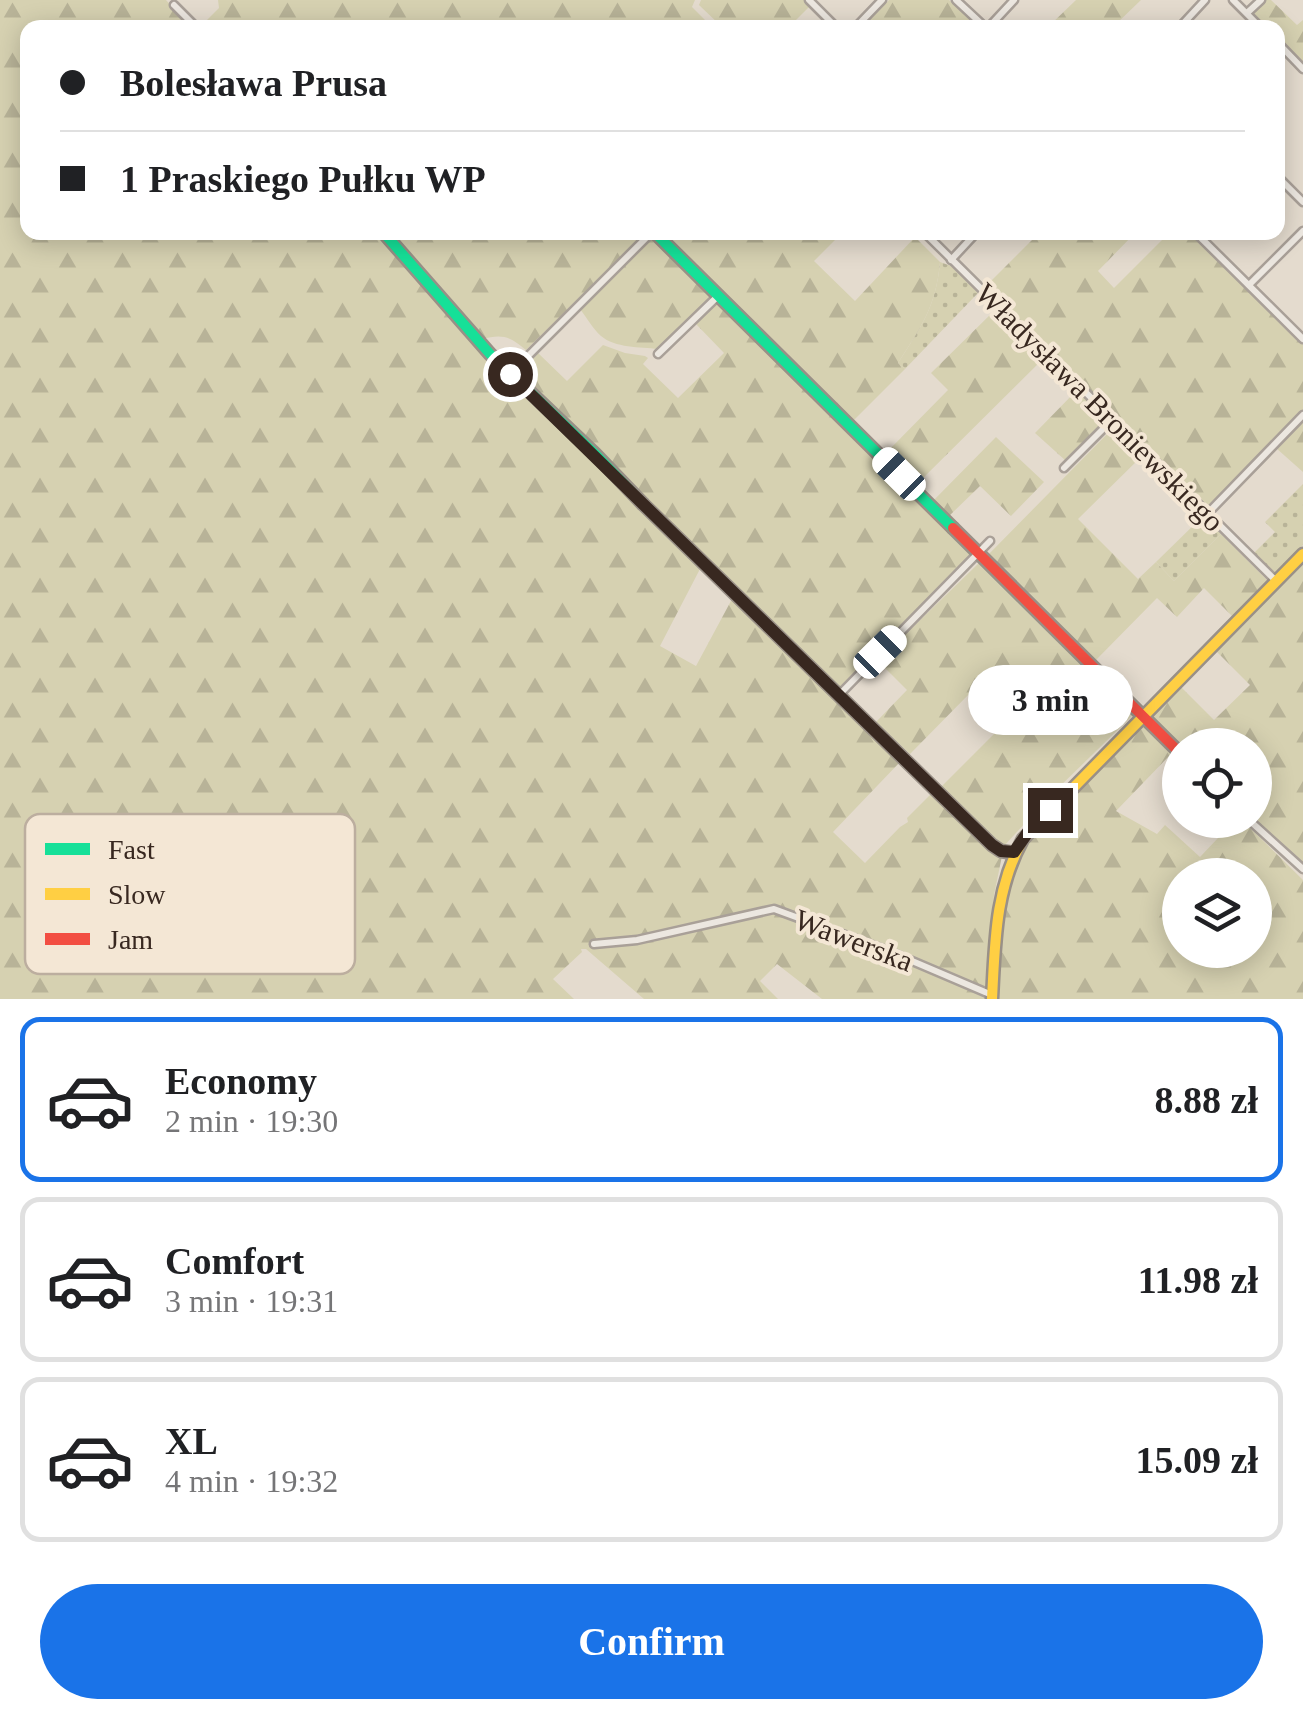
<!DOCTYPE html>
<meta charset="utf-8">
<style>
:root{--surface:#fff;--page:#f2f2f2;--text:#202124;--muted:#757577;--line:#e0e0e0;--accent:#1a73e8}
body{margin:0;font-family:Georgia,serif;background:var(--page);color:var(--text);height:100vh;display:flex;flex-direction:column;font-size:38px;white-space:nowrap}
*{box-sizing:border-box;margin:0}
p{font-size:32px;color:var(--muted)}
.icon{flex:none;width:55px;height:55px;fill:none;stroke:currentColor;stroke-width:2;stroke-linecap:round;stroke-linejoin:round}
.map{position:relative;height:999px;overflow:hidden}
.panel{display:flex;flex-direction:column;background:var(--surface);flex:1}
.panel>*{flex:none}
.hud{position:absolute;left:20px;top:20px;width:1265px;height:220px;border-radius:20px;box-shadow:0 5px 25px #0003;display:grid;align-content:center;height:220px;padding:0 40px;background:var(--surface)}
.tools{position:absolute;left:1162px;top:728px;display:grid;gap:20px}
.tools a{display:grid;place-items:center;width:110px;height:110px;border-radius:50%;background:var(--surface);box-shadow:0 5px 25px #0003;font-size:50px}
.end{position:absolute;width:45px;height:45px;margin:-22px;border:12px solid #382820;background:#fff;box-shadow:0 0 0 5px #fff}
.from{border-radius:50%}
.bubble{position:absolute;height:70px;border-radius:35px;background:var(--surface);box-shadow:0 5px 25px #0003;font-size:32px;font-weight:700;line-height:70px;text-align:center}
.car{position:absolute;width:30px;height:60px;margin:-30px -15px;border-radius:12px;box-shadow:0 0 8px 2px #0007;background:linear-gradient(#fff 24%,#345 0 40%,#fff 0 76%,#345 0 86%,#fff 0)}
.hud b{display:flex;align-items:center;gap:35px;height:95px;font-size:38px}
.hud b+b{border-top:2px solid var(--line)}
.hud i{width:25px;height:25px;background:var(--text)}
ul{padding:18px 0 0;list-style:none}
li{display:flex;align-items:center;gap:30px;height:165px;margin:0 20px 15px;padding:0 20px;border:5px solid var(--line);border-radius:20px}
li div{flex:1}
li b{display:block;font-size:38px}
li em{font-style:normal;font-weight:700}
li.on{border-color:var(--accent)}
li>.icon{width:90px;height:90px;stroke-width:1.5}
.button{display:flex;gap:20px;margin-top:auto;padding:20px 40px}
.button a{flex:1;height:115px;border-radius:60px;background:var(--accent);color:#fff;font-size:40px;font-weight:700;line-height:115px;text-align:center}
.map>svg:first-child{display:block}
.green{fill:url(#green-dots)}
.forest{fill:url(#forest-firs);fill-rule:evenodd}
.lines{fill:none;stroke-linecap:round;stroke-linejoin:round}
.street-casing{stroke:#a9a098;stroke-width:11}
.fast-casing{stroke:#999087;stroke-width:15}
.slow-casing{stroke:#999087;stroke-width:15}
.jam-casing{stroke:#999087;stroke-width:15}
.street{stroke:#ece7e0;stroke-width:6}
.fast{stroke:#16e098;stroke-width:10}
.slow{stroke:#ffcf43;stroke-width:10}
.jam{stroke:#f24e42;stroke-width:10}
.route{stroke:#382820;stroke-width:12}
.labels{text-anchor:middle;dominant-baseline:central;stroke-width:8;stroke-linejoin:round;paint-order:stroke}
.street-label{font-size:30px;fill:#382820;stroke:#f4e7d5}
.key{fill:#f4e7d5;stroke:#bcae9f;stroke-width:2.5}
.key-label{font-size:28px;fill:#382820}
</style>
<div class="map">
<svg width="1303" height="999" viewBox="0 0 1303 999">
<defs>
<pattern id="green-dots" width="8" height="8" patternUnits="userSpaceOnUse" patternTransform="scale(2.5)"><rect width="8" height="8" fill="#d6d1b1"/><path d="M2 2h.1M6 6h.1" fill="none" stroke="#b8b398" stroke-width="1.8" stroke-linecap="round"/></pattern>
<pattern id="forest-firs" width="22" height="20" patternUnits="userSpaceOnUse" patternTransform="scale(2.5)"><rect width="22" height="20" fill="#d6d1b1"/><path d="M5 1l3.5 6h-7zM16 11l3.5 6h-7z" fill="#b8b398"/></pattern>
</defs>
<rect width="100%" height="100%" fill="#e4dbce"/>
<g class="green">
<path d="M940 262 951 266 978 293 905 369 898 363C921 327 936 307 940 262Z"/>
<path d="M1303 484V545L1275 574 1253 554 1275 532 1265 522Z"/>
<path d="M1203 516 1221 534 1174 581 1156 562Z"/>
</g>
<g class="forest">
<path d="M0 0H166L191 27 28 28V232L381 233 500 371 700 569 660 646 696 666 732 599 900 762 833 832 865 863 900 827 908 822 907 818 934 791 1002 856 994 895 985 999H822L777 964 760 981 778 999H644L586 949H581L582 952 553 979 574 999H0Z"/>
<path d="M218 0H695L692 7 712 27 199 28 219 8Z"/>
<path d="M701 0H805L811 5 789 27 723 28 699 5Z"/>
<path d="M889 0H949L981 27 862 28Z"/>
<path d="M1076 0H1141L1113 27H1048Z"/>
<path d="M1265 0H1271L1297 25 1303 20V62L1278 37V28L1268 27 1252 12Z"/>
<path d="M660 232 842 233 814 261 855 301 915 237 940 262C936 307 921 327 898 363L905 369 851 423Z"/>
<path d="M386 233H646L526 350C510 336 502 334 482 339Z"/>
<path d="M1039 233H1135L1098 271 1114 288 1169 233H1190L1303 344V411L1207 509 986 286Z"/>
<path d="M651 237 712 298 658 349C640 347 615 348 601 336 593 329 587 318 580 309Z"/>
<path d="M718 303 972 554 839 688 515 375 537 352 567 381 603 345 625 353 645 356 648 358 643 364 678 398 724 353 696 324Z"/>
<path d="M995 310 1044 358 915 486 883 456 948 390 931 373Z"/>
<path d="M1077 390 1107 419 1066 461 1035 433Z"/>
<path d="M1303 421V472L1276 448Z"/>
<path d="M1115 426 1143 455 1078 519 1138 579 1156 562 1174 581 1221 534 1268 581 1233 617 1204 588 1177 617 1157 598 1094 662 986 557Z"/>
<path d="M996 437 1044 482 1011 516 980 486 947 518 931 503Z"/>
<path d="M980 562 1135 713 1050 796 1004 846 997 845 939 789 1007 721 974 689 910 754 876 722 907 690 876 659 909 626 912 628Z"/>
<path d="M1303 563V868L1255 820V745L1180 746 1150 717 1181 687 1214 720 1250 685 1216 651Z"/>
<path d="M1142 725 1171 754 1116 811 1157 834 1165 825 1200 857 1235 820H1242L1303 880V999H997C1002 953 1001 880 1027 844ZM1180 875H1255V950H1180Z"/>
</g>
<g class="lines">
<defs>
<g id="street">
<path d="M809 0 837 28"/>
<path d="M956 0 986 28"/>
<path d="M1233 0 1261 28"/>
<path d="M174 5 197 28"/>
<path d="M1247 13 1261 0"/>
<path d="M855 28 882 0"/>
<path d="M988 28 1014 0"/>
<path d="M1179 28 1205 0"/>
<path d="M1278 43 1303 69"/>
<path d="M1278 177 1303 202"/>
<path d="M924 232 1276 581"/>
<path d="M1195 232 1303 339"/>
<path d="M951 260 977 232"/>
<path d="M1249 285 1303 231"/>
<path d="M658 354 718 296"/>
<path d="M511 373 652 232"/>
<path d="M1064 468 1112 420"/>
<path d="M1208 513 1303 415"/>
<path d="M840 694 990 541"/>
<path d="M1249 820 1303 869"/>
<path d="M594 944 637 940 774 909 891 952 992 995"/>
</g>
<g id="fast">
<path d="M383 232 490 354 595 454 643 504"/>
<path d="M654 232 953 528"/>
</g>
<g id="slow">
<path d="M643 504 992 845 1001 851 1014 853"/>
<path d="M992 999C995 943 995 889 1023 839L1303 554"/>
</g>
<path id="jam" d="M953 528 1180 753"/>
</defs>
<use href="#street" class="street-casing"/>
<use href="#fast" class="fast-casing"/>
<use href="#slow" class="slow-casing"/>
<use href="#jam" class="jam-casing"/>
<use href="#street" class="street"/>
<use href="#fast" class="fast"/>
<use href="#slow" class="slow"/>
<use href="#jam" class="jam"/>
</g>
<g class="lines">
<path class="route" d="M510 374 992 845 1001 851 1014 852 1028 832 1050 810"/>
</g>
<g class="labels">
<g class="street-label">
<text transform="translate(1100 407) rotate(45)">Władysława Broniewskiego</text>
<text transform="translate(854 940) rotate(21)">Wawerska</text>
</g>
</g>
<rect x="25" y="814" width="330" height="160" rx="15" class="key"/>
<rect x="45" y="843" width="45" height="12" fill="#16e098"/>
<rect x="45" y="888" width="45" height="12" fill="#ffcf43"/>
<rect x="45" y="933" width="45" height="12" fill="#f24e42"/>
<g class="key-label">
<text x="108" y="859">Fast</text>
<text x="108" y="904">Slow</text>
<text x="108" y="949">Jam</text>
</g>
</svg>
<div class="tools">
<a><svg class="icon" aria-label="locate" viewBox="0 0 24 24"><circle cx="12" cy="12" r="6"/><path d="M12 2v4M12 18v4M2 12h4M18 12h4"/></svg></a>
<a><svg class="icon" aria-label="layers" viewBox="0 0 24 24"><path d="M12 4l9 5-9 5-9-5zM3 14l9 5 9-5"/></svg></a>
</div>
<i class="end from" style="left:510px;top:374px"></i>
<i class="end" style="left:1050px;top:810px"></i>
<div class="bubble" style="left:968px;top:665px;width:165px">3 min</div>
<i class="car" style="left:899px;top:474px;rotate:315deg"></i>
<i class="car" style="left:880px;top:652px;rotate:45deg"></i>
<div class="hud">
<b><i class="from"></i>Bolesława Prusa</b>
<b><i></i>1 Praskiego Pułku WP</b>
</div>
</div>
<section class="panel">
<ul>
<li class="on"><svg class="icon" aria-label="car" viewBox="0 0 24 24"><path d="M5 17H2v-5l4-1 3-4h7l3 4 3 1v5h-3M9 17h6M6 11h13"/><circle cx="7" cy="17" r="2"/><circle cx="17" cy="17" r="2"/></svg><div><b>Economy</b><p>2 min · 19:30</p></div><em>8.88 zł</em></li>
<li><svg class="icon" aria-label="car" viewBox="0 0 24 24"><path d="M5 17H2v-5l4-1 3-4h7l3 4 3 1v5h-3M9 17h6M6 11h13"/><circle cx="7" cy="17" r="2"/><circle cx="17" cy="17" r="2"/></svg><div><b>Comfort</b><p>3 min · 19:31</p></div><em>11.98 zł</em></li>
<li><svg class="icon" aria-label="car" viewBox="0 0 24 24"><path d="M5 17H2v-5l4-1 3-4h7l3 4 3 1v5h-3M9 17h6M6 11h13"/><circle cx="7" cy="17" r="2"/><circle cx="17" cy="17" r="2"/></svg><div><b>XL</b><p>4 min · 19:32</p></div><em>15.09 zł</em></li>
</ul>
<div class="button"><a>Confirm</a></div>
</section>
